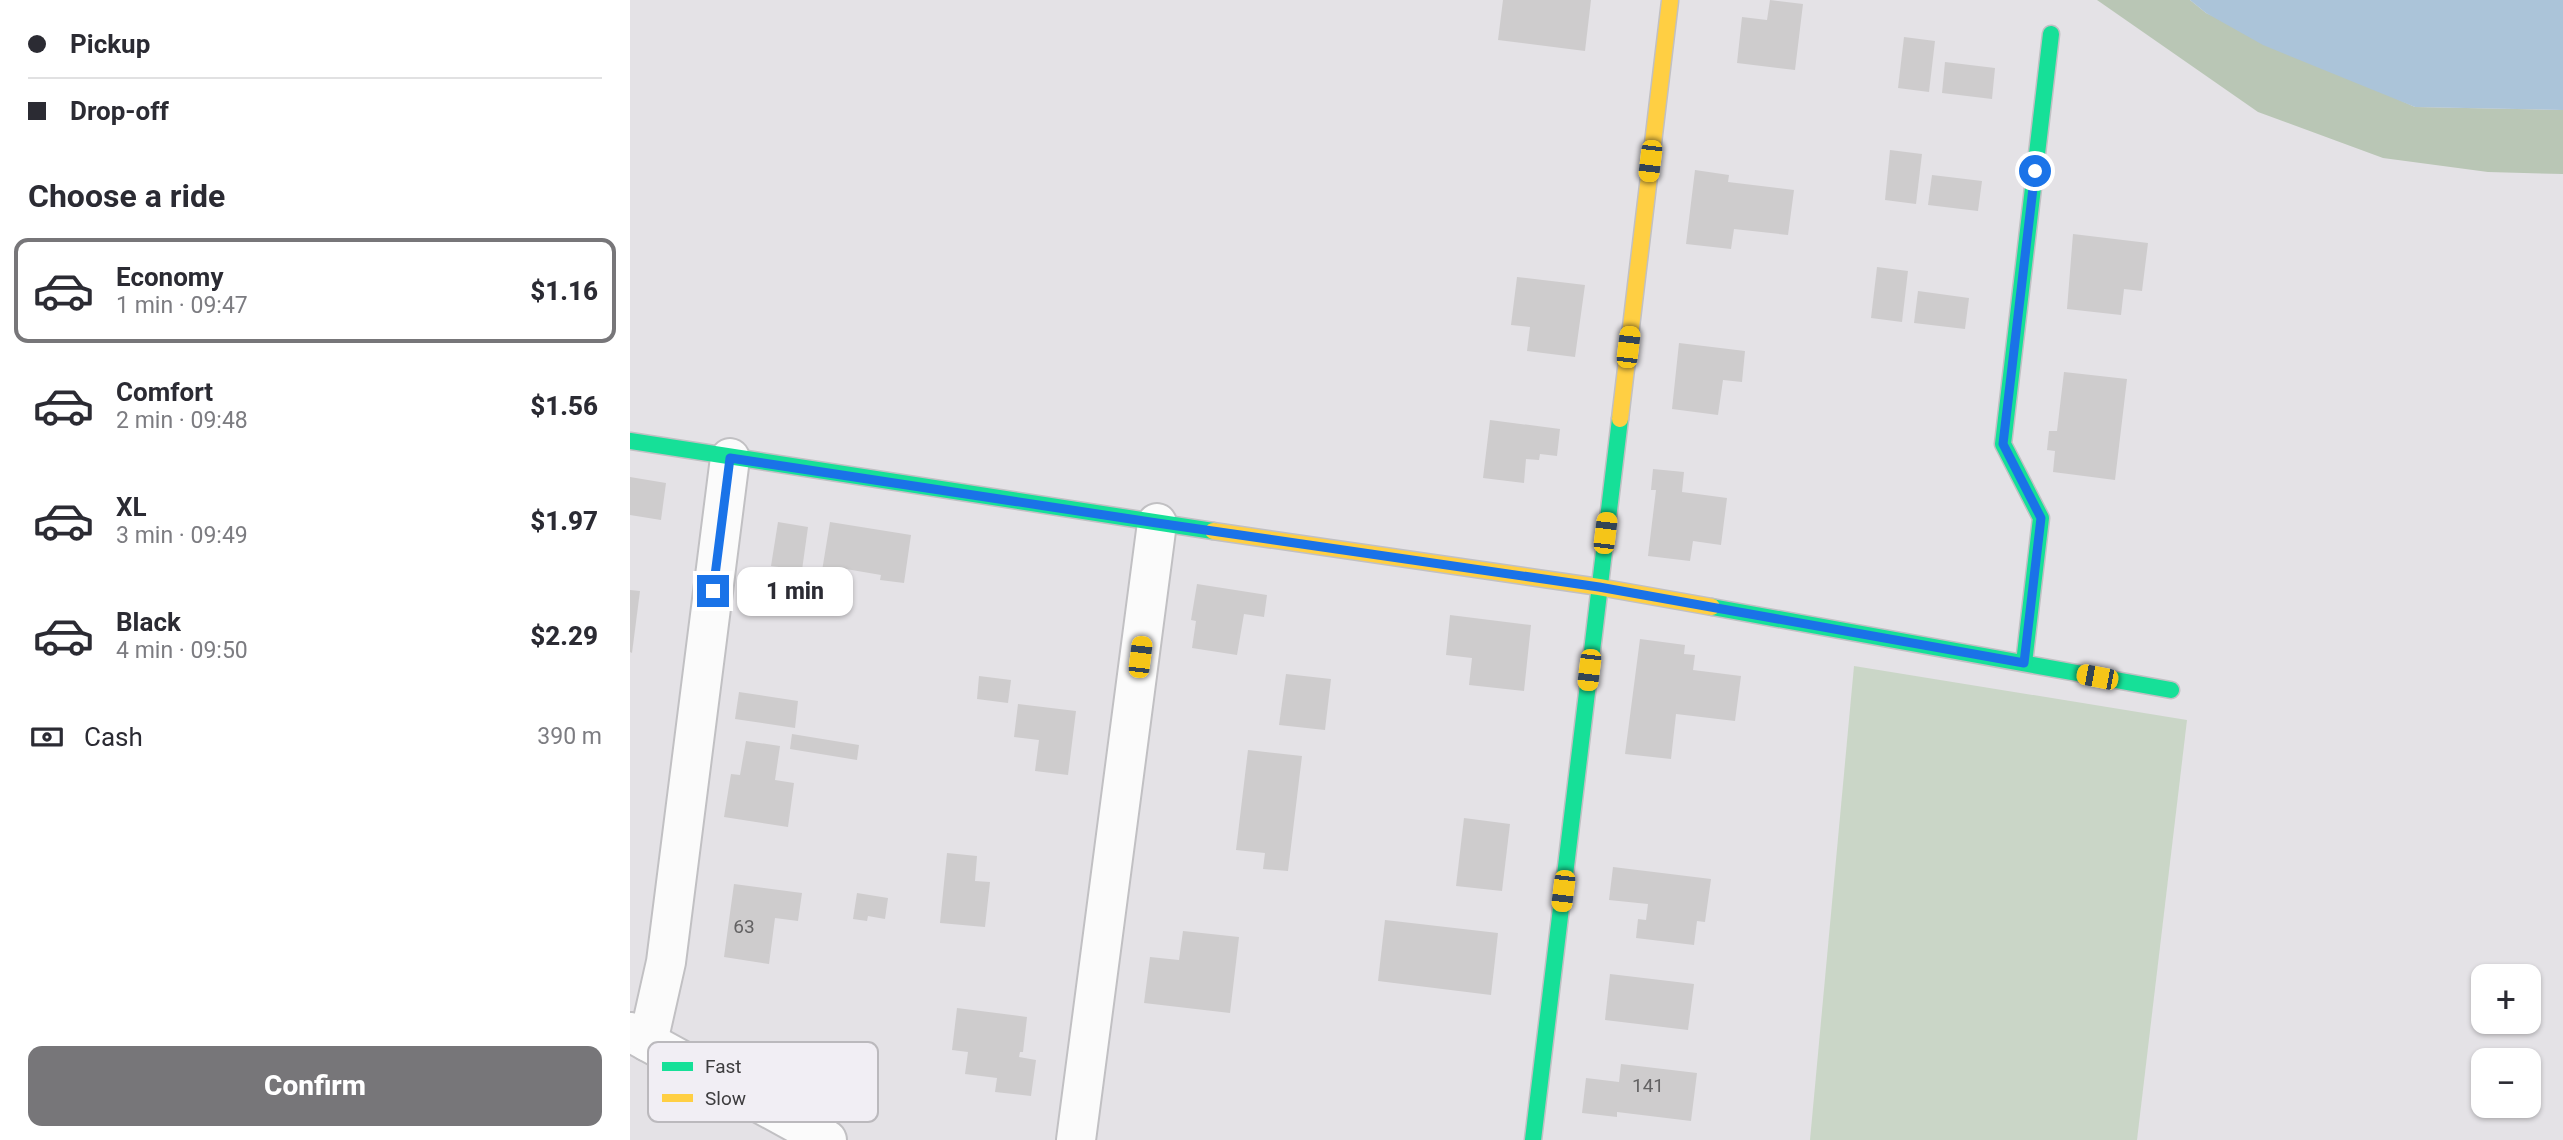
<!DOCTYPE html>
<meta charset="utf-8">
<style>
:root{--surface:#fff;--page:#f2f2f3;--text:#2b2b33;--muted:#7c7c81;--line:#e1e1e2;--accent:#777679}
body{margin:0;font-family:Roboto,sans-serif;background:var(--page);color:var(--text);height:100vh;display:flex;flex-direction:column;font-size:26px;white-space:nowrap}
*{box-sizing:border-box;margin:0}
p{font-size:23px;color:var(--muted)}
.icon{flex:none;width:38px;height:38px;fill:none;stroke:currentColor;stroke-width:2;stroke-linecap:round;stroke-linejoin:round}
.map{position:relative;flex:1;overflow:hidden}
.side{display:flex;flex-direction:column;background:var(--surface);width:630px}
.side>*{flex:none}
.guide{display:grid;align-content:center;height:154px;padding:0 28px;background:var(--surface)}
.fabs{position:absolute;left:1841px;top:964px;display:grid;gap:14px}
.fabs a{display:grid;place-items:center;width:70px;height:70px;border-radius:14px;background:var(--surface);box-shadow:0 2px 5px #0004;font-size:35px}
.end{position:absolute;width:32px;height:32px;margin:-16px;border:9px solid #1a73e8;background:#fff;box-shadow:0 0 0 4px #fff}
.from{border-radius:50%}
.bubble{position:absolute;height:49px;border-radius:14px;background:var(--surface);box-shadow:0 2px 5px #0004;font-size:23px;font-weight:800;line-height:49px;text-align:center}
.car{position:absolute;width:21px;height:42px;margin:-21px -10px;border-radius:9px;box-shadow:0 0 5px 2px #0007;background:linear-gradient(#f5c518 24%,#345 0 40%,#f5c518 0 76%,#345 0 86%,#f5c518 0)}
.guide b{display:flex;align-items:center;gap:24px;height:66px;font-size:26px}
.guide b+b{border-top:2px solid var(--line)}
.guide i{width:18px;height:18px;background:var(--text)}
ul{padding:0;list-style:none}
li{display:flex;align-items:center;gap:21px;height:105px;margin:0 14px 10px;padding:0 14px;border:4px solid transparent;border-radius:14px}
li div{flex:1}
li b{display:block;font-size:26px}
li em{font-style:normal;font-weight:800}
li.active{border-color:var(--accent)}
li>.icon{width:63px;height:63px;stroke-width:1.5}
h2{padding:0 28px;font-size:32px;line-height:84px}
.pay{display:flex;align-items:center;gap:18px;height:77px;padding:0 28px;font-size:26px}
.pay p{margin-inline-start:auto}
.primary-button{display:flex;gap:14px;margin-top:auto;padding:14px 28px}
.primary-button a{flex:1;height:80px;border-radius:14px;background:var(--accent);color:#fff;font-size:28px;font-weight:800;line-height:80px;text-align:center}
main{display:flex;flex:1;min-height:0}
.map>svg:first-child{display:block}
.green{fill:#cad6c7}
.forest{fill:#b9c6b5}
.water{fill:#abc4d9}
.building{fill:#cecccd}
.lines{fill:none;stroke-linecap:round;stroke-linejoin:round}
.street-casing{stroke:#c1c0c3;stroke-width:42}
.fast-casing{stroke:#c1c0c3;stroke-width:19}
.slow-casing{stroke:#c1c0c3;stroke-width:19}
.street{stroke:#fbfbfb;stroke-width:38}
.fast{stroke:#16e098;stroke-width:16}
.slow{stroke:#ffcf43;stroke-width:16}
.route{stroke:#1a73e8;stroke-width:9}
.labels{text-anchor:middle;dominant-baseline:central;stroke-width:6;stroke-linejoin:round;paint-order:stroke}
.number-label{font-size:19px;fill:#636263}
.key{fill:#f1eef4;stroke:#bbb9bd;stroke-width:2}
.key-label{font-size:19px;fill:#3d3c3e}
</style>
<main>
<section class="side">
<div class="guide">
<b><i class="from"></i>Pickup</b>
<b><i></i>Drop-off</b>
</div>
<h2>Choose a ride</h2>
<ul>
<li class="active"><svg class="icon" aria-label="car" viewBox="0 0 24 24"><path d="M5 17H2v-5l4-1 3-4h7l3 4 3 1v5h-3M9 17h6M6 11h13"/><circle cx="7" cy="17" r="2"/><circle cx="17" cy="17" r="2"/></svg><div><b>Economy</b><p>1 min · 09:47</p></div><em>$1.16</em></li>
<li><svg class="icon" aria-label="car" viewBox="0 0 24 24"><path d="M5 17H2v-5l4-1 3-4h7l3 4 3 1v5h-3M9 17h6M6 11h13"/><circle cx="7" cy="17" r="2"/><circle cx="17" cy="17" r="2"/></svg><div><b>Comfort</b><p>2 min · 09:48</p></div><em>$1.56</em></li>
<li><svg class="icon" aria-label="car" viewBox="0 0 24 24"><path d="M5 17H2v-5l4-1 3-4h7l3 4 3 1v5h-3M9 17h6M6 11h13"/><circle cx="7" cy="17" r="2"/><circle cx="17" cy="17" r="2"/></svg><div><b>XL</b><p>3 min · 09:49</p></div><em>$1.97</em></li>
<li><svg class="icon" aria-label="car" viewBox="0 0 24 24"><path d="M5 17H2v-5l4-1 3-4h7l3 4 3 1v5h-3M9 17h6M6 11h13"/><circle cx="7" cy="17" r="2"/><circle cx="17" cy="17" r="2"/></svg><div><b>Black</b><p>4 min · 09:50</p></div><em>$2.29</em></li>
</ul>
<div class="pay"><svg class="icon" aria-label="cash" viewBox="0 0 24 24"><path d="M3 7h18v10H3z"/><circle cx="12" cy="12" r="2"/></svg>Cash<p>390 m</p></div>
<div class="primary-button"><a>Confirm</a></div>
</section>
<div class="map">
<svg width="1933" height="1140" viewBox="0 0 1933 1140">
<rect width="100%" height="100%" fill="#e4e2e6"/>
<path class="green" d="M1224 666 1557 720 1507 1140H1180Z"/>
<path class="forest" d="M1467 0H1560L1576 13 1785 107 1933 110V174L1858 172 1753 158 1628 112Z"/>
<path class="water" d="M1560 0H1933V110L1785 107 1633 45 1576 13Z"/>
<g class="building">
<path d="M873 0H961L955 51 868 40Z"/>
<path d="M1140 0 1173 4 1165 70 1107 63 1112 17 1137 20Z"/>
<path d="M1274 37 1305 41 1299 92 1268 88Z"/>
<path d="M1315 62 1365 68 1362 99 1312 93Z"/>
<path d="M1260 150 1292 154 1286 204 1255 200Z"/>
<path d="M1065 170 1099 175 1098 182 1164 190 1158 235 1104 229 1101 249 1056 244Z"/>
<path d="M1302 175 1352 181 1348 211 1298 205Z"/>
<path d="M1443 234 1518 243 1512 291 1494 289 1491 315 1437 309Z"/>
<path d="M1247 267 1278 271 1272 322 1241 318Z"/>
<path d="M887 277 955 285 945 357 897 351 900 327 881 325Z"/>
<path d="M1288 291 1339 298 1335 329 1284 323Z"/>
<path d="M1049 343 1115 351 1112 382 1093 380 1088 415 1042 409Z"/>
<path d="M1434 372 1497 379 1485 480 1423 472 1425 451 1417 450 1419 431H1427Z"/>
<path d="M860 420 930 429 927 456 910 454 909 460 896 459 894 483 853 478Z"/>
<path d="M1023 469 1054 472 1052 492 1097 498 1091 545 1063 541 1060 561 1018 556 1026 490H1021Z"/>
<path d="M0 477 36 483 31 520 0 515Z"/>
<path d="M148 522 178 527 172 570 141 566Z"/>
<path d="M200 522 281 535 274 583 250 580 251 575 216 569 215 574 192 571Z"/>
<path d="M567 584 637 595 634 617 614 614 607 655 562 648 566 621 561 620Z"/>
<path d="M0 590 10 591 2 653 0 652Z"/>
<path d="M820 615 901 625 894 691 839 685 842 658 816 655Z"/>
<path d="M1010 639 1055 645 1054 654 1065 655 1063 670 1111 676 1105 721 1046 714 1041 759 995 754Z"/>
<path d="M656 674 701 679 695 730 649 725Z"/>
<path d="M349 676 381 680 378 703 347 699Z"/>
<path d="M109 692 168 701 165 728 105 719Z"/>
<path d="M388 704 446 711 438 775 405 771 409 740 384 737Z"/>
<path d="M162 734 229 745 227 760 160 749Z"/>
<path d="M116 741 150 746 145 780 164 783 158 827 94 817 101 774 110 775Z"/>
<path d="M618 750 672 756 658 871 633 869 635 853 606 850Z"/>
<path d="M834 818 880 824 872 891 826 886Z"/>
<path d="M317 853 347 856 345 881 360 882 355 927 310 923Z"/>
<path d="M983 867 1081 879 1075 922 1067 921 1064 945 1006 938 1008 919 1016 920 1018 904 979 900Z"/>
<path d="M104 884 172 893 168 921 145 918 139 964 94 957Z"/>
<path d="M227 893 258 898 255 919 238 916 237 921 223 919Z"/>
<path d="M755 920 868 933 861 995 748 981Z"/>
<path d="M553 931 609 937 600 1013 514 1003 520 957 549 960Z"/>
<path d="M980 974 1064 984 1058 1030 975 1020Z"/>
<path d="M327 1008 397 1017 393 1052H390L389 1057 406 1060 401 1096 365 1092 367 1078 335 1074 338 1052 322 1050Z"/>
<path d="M991 1064 1067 1073 1061 1121 987 1112V1117L952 1113 956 1078 989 1082Z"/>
</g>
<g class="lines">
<defs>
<g id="street">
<path d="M0 1032 197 1140"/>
<path d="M18 1042 36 962 100 458"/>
<path d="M446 1140 527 523"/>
</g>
<g id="fast">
<path d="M0 441 583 531"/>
<path d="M1082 607 1541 690"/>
<path d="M1394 663 1411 518 1373 444 1421 34"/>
<path d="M903 1140 990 419"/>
</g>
<g id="slow">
<path d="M990 419 1040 1"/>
<path d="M583 531 969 587 1082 607"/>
</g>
</defs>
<use href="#street" class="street-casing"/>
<use href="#fast" class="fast-casing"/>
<use href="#slow" class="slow-casing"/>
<use href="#street" class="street"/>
<use href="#fast" class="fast"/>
<use href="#slow" class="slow"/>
</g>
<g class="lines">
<path class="route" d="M83 591 100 458 527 523 969 587 1394 663 1411 518 1373 444 1405 171"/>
</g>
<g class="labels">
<g class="number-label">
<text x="114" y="926">63</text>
<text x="1018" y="1085">141</text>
</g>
</g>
<rect x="18" y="1042" width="230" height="80" rx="10" class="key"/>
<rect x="32" y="1062" width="31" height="9" fill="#16e098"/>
<rect x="32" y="1094" width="31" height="8" fill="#ffcf43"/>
<g class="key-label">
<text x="75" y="1073">Fast</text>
<text x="75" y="1105">Slow</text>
</g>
</svg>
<div class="fabs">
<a>+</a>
<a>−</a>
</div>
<i class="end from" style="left:1405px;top:171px"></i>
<i class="end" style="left:83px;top:591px"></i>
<div class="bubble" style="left:107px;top:567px;width:116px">1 min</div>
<i class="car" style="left:1020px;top:161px;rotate:187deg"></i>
<i class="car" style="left:998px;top:347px;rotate:7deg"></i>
<i class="car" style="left:975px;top:533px;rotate:7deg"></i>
<i class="car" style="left:510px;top:657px;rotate:7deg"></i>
<i class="car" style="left:959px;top:670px;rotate:187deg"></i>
<i class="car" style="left:1467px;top:677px;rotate:281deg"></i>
<i class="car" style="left:933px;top:891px;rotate:187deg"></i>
</div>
</main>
